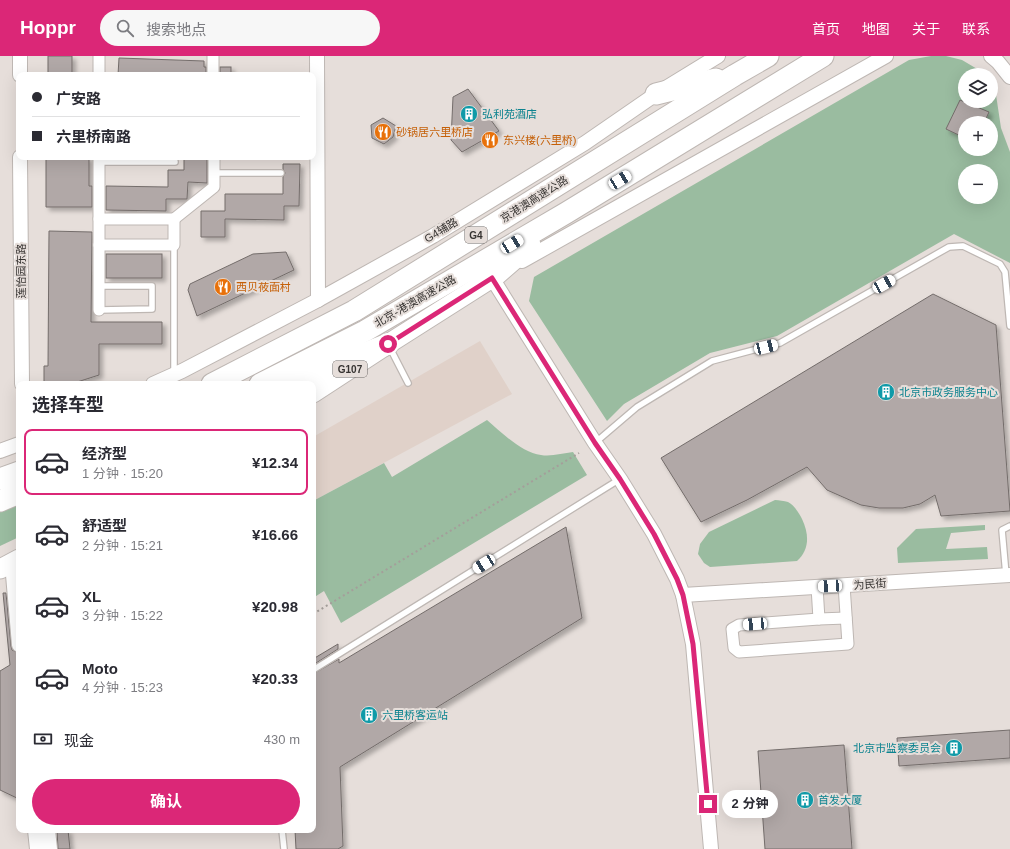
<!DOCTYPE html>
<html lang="zh">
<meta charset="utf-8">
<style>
:root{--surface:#fff;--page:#f7f7f7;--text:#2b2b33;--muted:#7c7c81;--line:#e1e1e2;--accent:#db2777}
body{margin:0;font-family:Arial,"Noto Sans SC",sans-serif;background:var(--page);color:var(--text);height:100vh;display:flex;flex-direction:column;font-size:15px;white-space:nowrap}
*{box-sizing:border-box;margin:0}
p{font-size:13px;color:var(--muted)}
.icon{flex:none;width:22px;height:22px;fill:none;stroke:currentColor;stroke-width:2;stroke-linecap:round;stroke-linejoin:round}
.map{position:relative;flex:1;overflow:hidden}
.sheet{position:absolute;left:16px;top:325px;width:300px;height:452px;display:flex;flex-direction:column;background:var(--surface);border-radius:8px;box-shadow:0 4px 16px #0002}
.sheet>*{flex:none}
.guide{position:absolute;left:16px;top:16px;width:300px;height:88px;border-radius:8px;box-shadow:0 4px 16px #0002;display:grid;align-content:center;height:88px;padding:0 16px;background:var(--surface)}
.fabs{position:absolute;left:958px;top:12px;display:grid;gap:8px}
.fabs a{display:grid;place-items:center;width:40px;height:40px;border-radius:50%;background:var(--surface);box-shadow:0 4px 16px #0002;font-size:20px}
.end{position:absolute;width:18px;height:18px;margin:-9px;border:5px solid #db2777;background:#fff;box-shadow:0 0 0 2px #fff}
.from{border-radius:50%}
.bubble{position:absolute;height:28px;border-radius:14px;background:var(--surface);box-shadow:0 4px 16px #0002;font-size:13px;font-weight:700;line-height:28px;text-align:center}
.car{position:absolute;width:12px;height:24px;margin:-12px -6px;border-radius:5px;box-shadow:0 0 3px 1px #0007;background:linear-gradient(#fff 24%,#345 0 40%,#fff 0 76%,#345 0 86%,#fff 0)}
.guide b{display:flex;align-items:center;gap:14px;height:38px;font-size:15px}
.guide b+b{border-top:1px solid var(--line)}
.guide i{width:10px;height:10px;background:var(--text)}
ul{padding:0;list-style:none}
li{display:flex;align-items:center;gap:12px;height:66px;margin:0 8px 6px;padding:0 8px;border:2px solid transparent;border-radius:8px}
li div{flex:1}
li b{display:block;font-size:15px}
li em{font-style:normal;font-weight:700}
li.selected{border-color:var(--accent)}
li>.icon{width:36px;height:36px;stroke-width:1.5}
h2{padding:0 16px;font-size:18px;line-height:48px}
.pay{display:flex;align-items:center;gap:10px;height:44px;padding:0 16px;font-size:15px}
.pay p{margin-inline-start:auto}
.action{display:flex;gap:8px;margin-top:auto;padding:8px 16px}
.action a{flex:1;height:46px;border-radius:24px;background:var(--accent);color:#fff;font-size:16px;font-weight:700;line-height:46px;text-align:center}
header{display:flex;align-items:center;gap:24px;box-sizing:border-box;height:56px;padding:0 20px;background:var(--accent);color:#fff}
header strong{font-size:19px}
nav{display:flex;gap:22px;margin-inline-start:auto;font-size:14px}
.search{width:280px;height:36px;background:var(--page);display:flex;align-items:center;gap:10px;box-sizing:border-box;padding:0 14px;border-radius:22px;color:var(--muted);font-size:15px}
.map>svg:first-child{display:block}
.built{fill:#e0d1c9}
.green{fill:#9abca0;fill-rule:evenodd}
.building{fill:#b1a8a7;stroke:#746d6b;filter:url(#shadow)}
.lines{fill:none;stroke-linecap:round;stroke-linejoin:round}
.service-casing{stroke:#beb7b3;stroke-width:8}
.minor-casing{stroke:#beb7b3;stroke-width:13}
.tertiary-casing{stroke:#beb7b3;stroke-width:16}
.trunk-casing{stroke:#beb7b3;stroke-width:21}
.motorway-casing{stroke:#beb7b3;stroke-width:23}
.path{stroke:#a49e9a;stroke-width:2;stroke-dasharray:2 3;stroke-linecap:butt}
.service{stroke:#fff;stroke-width:5.5}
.minor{stroke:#fff;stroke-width:11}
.tertiary{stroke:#fff;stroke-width:14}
.trunk{stroke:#fff;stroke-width:19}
.motorway{stroke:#fff;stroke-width:21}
.route{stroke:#db2777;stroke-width:5}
.labels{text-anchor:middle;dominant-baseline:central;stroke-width:4;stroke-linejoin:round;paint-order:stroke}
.shield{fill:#e6deda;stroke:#6b6664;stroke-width:1}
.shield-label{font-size:10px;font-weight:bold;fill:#363331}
.culture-label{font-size:11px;fill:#0d838f;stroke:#e6deda;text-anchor:start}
.food-label{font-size:11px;fill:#c56008;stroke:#e6deda;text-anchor:start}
.street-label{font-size:11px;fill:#363331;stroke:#e6deda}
</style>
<header>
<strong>Hoppr</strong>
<div class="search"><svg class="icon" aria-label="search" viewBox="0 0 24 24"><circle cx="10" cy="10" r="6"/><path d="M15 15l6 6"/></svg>搜索地点</div>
<nav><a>首页</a><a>地图</a><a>关于</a><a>联系</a></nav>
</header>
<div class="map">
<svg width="1010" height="793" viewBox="0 0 1010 793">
<defs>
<filter id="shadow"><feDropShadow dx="3.5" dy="3.5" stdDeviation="2" flood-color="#0004"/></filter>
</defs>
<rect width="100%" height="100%" fill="#e6deda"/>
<path class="built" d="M480 285 512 338 313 445V381Z"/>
<g class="green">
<path d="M931 0H946L962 4 984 17 986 19H965V45H991V26L995 32 1001 72 1010 96V207L954 178 777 280 710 297 624 348 607 365 529 245 534 221 909 4ZM965 67H991V93H965ZM965 115H991V141H965Z"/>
<path d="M487 364C501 376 522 397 541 399 551 401 563 397 573 396L587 419 341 567 324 535 313 542V445L384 407 392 421Z"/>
<path d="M775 444C779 444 784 445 788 446 794 449 799 457 802 463 809 478 810 493 797 505L710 511 704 507 698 498 700 488 709 476Z"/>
<path d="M19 448V481L0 490V456Z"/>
<path d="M985 469V474L951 477 946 493 987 491 988 503 898 507 897 492 916 473Z"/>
</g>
<g class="building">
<rect x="48" y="0" width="24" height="19"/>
<path d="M119 2 204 5V11H206V19H118Z"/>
<rect x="220" y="11" width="11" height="8"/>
<path d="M468 33 499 75 462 96 451 84 453 41Z"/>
<path d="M960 44 989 56 984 67H965V82L946 73Z"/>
<path d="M383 62 396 70 393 81 384 88 372 82 371 69Z"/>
<path d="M46 101H89V130H92V151H46Z"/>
<path d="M184 101H207V127L188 126 187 143H166V155L106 154V130L168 131V114H184Z"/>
<path d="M283 108H300L299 150H284V164L225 163V181H201V155H225V138H283V121L285 117 283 113Z"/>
<path d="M49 175 92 176 91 266H162V288H99V319L71 328H44V310H48Z"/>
<path d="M286 196 294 214 197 260 188 234 190 228 253 198Z"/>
<rect x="106" y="198" width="56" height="24"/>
<path d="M933 238 996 269 1010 455 941 460 935 439 920 448 903 452H879L861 449 827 434 807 411 747 444 701 466 661 402Z"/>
<path d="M566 471 582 562 340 711 343 790 338 793H296L295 774H313V618L339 603V607Z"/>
<path d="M3 537H6L11 590 12 594 19 597V743L0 734V615L10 609Z"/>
<path d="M338 588V593L313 609V603Z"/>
<path d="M1010 674V702L899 710 897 682Z"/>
<path d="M844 689 852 793H765L758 695Z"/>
<path d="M57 774H68L70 793H58Z"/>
</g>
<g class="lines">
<defs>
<g id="service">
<path d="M99 106H175L174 101"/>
<path d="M214 117H281"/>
<path d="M99 230H152V253L99 254"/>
<path d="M390 292 408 327"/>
<path d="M174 317V189"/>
<path d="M596 386 637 351 712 305 780 287 949 191 963 190 1000 208 1005 216 1010 270"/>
<path d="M1006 519 1002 474 1010 470"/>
<path d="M313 614 620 423"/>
<path d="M282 774 284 793"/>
</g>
<g id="minor">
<path d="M99 0V19"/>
<path d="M213 0V19"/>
<path d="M99 101V254"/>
<path d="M99 163H174V189H99"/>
<path d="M174 163 214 131V101"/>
<path d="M817 531 819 563 739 569 732 573 734 592 739 596 848 588 844 529"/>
<path d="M819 563 846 562"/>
</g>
<g id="tertiary">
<path d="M317 0 318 244"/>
<path d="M991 0 998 6 1010 21"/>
<path d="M20 19V0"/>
<path d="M20 101 22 328"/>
<path d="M522 205 886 0"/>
<path d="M500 217 492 222 595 387 620 423 654 478 677 523 683 539 693 588 711 793"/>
<path d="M153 328 182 315 318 244 433 180 585 87 656 38 718 0"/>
<path d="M0 395 19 388"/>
<path d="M12 507 19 589"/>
<path d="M683 539 1010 519"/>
<path d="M35 774 37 793"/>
<path d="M48 774 50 793"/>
</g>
<g id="trunk">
<path d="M313 337 388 288 492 222"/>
<path d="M0 513 19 503"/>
</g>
<g id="motorway">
<path d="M656 38 716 23"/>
<path d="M492 222 530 189"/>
<path d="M212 328 354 255 735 19 768 0"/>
<path d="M260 328 365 275 566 157 823 0"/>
<path d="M296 328 326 313 388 288"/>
<path d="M0 423 19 416"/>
<path d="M0 445 19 437"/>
</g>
</defs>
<use href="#service" class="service-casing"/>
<use href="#minor" class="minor-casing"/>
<use href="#tertiary" class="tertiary-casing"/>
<use href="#trunk" class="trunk-casing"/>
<use href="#motorway" class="motorway-casing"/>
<path class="path" d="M313 558 579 397"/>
<use href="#service" class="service"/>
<use href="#minor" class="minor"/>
<use href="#tertiary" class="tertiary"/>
<use href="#trunk" class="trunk"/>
<use href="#motorway" class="motorway"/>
</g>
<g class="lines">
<path class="route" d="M388 288 492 222 595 387 620 423 654 478 677 523 683 539 693 588 708 748"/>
</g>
<defs>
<symbol id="building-disc" viewBox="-11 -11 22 22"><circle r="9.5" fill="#0f9aa8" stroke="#e6deda"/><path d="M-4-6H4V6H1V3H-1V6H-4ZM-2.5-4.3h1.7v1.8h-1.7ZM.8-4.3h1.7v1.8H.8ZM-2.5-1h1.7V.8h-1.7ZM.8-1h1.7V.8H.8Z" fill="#fff"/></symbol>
<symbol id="restaurant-disc" viewBox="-11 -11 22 22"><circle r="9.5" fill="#e8710a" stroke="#e6deda"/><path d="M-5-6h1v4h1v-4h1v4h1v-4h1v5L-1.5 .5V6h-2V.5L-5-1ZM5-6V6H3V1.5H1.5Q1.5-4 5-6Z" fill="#fff"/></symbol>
</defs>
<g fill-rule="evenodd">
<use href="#building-disc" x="459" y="48" width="20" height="20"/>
<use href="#restaurant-disc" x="373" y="66" width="20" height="20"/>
<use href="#restaurant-disc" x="480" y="74" width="20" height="20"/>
<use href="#restaurant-disc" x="213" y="221" width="20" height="20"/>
<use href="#building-disc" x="876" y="326" width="20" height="20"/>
<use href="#building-disc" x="359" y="649" width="20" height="20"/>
<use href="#building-disc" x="944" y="682" width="20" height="20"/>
<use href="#building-disc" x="795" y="734" width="20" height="20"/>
</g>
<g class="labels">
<g class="shield">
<rect x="465" y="171" width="22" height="16" rx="3"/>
<rect x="333" y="305" width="34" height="16" rx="3"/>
</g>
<g class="shield-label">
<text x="476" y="179">G4</text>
<text x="350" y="313">G107</text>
</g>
<g class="culture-label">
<text x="482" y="58">弘利苑酒店</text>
<text x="899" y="336">北京市政务服务中心</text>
<text x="382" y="659">六里桥客运站</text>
<text x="941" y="692" text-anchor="end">北京市监察委员会</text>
<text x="818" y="744">首发大厦</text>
</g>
<g class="food-label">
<text x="396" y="76">砂锅居六里桥店</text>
<text x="503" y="84">东兴楼(六里桥)</text>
<text x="236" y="231">西贝莜面村</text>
</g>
<g class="street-label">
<text transform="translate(534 143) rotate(-32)">京港澳高速公路</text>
<text transform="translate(441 174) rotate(-31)">G4辅路</text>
<text transform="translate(21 215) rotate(-90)">莲怡园东路</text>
<text transform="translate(415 245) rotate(-30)">北京-港澳高速公路</text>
<text transform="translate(870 528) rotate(-4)">为民街</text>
</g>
</g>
</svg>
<div class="fabs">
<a><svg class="icon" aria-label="layers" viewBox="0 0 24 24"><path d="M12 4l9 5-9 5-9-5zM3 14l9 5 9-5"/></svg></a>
<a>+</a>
<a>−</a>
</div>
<i class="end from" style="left:388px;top:288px"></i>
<i class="end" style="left:708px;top:748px"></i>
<div class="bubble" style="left:722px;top:734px;width:56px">2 分钟</div>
<i class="car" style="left:620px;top:124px;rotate:59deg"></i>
<i class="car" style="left:512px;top:188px;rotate:59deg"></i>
<i class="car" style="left:884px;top:228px;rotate:61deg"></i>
<i class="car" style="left:766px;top:291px;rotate:76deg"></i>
<i class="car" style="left:484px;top:508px;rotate:238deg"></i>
<i class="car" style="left:830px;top:530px;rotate:267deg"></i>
<i class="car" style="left:755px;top:568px;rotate:266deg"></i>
<div class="guide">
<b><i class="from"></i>广安路</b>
<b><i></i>六里桥南路</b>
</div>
<section class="sheet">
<h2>选择车型</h2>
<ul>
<li class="selected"><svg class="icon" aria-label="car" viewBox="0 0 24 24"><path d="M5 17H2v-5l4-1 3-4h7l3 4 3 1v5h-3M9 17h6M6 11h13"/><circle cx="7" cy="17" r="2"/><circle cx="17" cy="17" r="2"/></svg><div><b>经济型</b><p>1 分钟 · 15:20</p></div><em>¥12.34</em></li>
<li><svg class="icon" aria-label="car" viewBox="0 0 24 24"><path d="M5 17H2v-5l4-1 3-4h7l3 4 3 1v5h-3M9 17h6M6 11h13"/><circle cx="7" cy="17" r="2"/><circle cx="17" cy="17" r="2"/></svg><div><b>舒适型</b><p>2 分钟 · 15:21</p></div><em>¥16.66</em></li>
<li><svg class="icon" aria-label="car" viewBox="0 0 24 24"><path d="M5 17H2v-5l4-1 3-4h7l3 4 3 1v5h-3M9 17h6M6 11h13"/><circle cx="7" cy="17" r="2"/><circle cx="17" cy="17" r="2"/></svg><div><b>XL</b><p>3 分钟 · 15:22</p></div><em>¥20.98</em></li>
<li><svg class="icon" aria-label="car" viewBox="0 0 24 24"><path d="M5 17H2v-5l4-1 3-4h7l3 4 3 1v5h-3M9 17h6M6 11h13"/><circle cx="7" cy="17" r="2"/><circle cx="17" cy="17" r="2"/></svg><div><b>Moto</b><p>4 分钟 · 15:23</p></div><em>¥20.33</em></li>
</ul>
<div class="pay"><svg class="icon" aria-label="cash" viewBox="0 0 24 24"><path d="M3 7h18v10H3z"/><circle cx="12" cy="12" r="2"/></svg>现金<p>430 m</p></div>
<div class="action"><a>确认</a></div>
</section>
</div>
